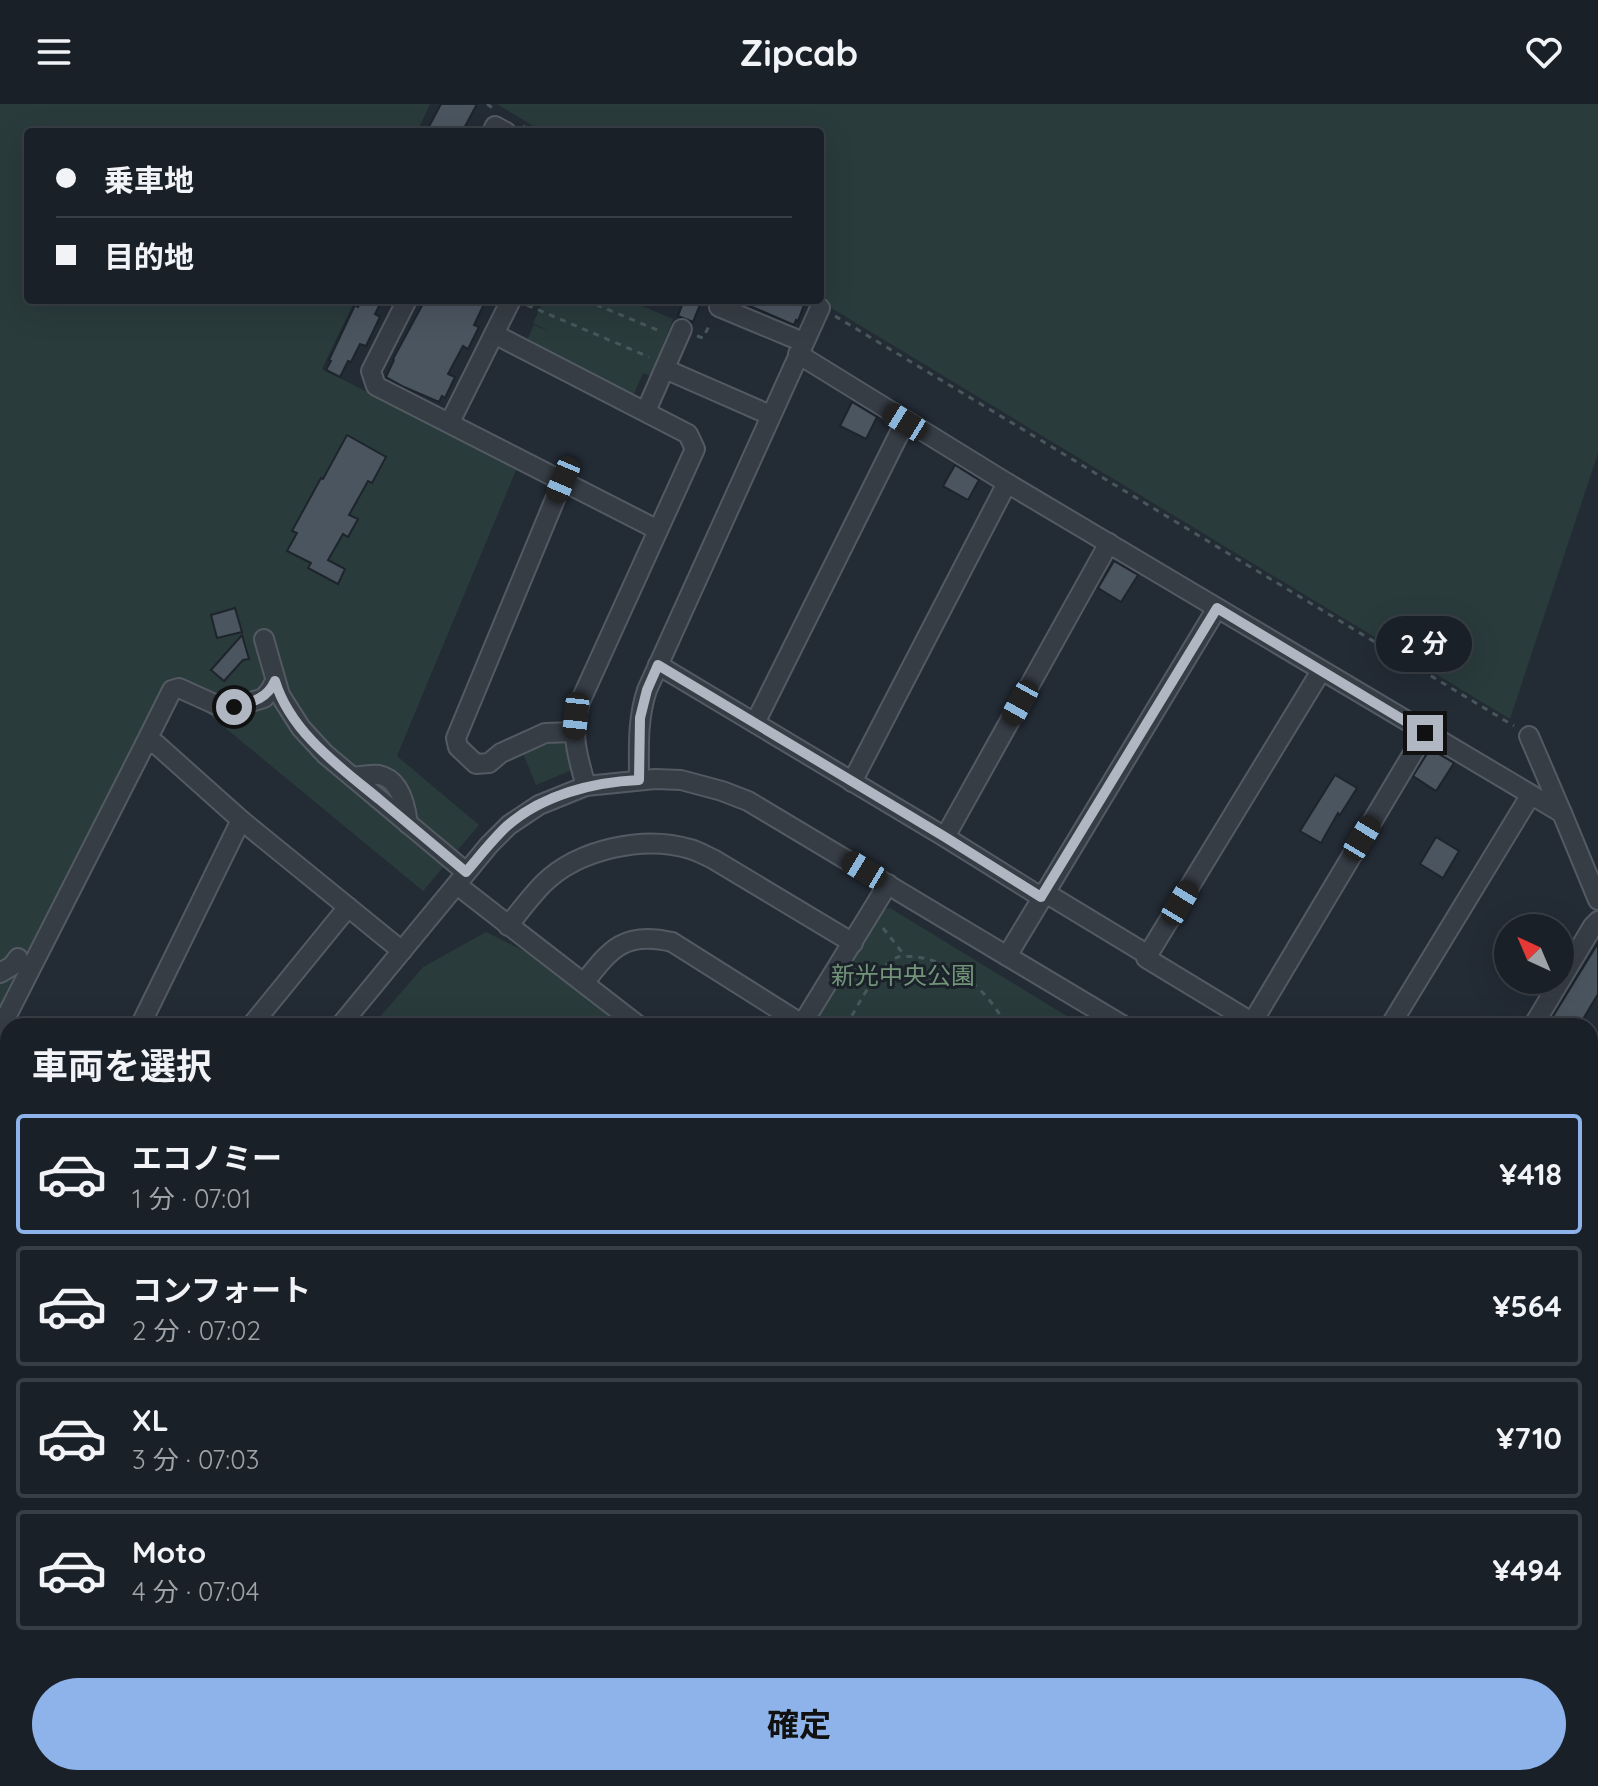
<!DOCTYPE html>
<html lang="ja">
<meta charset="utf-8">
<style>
:root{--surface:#1a2028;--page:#272d34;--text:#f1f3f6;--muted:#9fa3a8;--line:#383e45;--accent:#8db3ea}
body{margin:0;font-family:Quicksand,"Noto Sans JP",sans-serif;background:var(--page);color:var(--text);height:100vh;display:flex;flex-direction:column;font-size:30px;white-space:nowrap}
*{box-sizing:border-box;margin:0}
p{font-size:26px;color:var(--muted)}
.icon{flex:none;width:44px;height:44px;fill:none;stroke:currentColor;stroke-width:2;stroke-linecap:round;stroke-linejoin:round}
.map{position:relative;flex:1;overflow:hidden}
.panel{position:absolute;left:0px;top:914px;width:1598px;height:768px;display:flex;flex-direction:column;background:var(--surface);border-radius:24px 24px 0 0;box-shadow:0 8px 32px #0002,0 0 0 2px var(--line)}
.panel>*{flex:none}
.hud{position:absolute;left:24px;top:24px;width:800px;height:176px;border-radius:8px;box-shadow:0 8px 32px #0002,0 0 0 2px var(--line);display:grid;align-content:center;height:176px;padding:0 32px;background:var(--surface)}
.needle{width:52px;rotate:316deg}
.fabs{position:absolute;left:1494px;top:810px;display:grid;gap:16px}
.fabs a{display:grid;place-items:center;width:80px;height:80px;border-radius:50%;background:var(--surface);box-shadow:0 8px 32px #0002,0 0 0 2px var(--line);font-size:40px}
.end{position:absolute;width:36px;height:36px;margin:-18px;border:10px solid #b0b7c2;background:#111;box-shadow:0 0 0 4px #111}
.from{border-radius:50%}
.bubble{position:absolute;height:56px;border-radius:28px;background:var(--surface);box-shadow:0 8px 32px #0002,0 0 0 2px var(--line);font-size:26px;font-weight:700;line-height:56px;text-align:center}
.car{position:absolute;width:24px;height:48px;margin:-24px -12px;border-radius:10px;box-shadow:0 0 6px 2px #0007;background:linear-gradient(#222 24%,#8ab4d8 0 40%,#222 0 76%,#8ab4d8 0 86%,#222 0)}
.hud b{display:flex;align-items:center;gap:28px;height:76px;font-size:30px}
.hud b+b{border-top:2px solid var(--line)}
.hud i{width:20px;height:20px;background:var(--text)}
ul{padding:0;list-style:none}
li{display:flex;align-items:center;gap:24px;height:120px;margin:0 16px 12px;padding:0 16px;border:4px solid var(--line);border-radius:8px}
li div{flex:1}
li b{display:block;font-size:30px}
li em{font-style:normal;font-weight:700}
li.current{border-color:var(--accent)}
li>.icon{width:72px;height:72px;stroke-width:1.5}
h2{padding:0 32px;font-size:36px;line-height:96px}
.cta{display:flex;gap:16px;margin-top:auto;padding:16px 32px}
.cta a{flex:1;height:92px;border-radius:48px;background:var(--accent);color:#111;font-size:32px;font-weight:700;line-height:92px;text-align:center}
header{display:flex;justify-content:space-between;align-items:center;height:104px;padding:0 32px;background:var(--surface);font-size:36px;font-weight:700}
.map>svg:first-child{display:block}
.green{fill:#2a3b3b}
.building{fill:#4b5560;stroke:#1d242c;stroke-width:2}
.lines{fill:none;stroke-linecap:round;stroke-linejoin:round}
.minor-casing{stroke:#535a63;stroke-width:22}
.highway-casing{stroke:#404750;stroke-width:30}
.path{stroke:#48585a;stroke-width:3;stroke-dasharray:6 6;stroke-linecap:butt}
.minor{stroke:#363d45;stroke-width:18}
.highway{stroke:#6a6154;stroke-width:26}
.route{stroke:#b0b7c2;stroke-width:10}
.labels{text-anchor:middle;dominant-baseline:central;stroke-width:6;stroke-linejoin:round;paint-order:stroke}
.park-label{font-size:24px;fill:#729579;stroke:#1b222a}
</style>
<header><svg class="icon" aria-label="menu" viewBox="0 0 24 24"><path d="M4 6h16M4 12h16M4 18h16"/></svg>Zipcab<svg class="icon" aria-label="heart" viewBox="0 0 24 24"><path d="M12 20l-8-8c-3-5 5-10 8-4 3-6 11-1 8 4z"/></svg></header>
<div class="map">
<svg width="1598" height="1682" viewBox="0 0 1598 1682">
<rect width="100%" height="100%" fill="#232b35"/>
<g class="green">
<path d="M0 0H430L417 28H28V196H355L322 265 517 364 397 652 479 721 423 787 167 576 0 904Z"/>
<path d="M497 0H1598V349L1510 615 818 196H820V28H543Z"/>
<path d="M544 196H628L673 215 651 272 643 269 632 294 526 238 534 221 549 227 533 219Z"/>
<path d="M548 635H561L568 641 574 665 536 681 522 647Z"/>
<path d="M890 804 1075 917 1076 922H812L882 805Z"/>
<path d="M486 828 528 849 622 920V922H372L423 863Z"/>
<path d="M8 1107V1184L0 1188V1109Z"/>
</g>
<g class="building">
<path d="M441 0H477L462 28H426Z"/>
<path d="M362 196H382L375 210 380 213 366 242 360 240 351 258 348 257 340 273 326 266 331 257 329 256 355 201 358 203Z"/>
<path d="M425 196H486L474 221 479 223 468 245 463 242 448 270 455 273 445 294 442 292 439 298 404 283 386 273 394 256 393 255Z"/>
<path d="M684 196H702L693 218 678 212Z"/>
<path d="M736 196H792L804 201 798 217 796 216 794 221Z"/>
<path d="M852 298 877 313 866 335 840 322Z"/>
<path d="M347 331 386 353 372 379 368 377 349 411 358 415 348 433 343 430 328 456 345 465 338 480 308 464 311 459 287 447 297 429 292 427 321 374 323 375Z"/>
<path d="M955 361 979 376 968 396 943 382Z"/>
<path d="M1114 457 1138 471 1121 498 1098 484Z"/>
<path d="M235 504 242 528 217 534 211 511Z"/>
<path d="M242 531 249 555 243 556 224 577 211 566Z"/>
<path d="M1430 645 1454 659 1436 687 1413 672Z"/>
<path d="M1335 671 1357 684 1340 711 1338 709 1321 739 1300 727Z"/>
<path d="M1436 733 1459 747 1443 774 1420 760Z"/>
<path d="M1598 839V890L1579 922H1547Z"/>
</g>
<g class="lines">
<defs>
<g id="minor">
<path d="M492 28 495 22 506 28"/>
<path d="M407 196 371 267 376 282 658 426"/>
<path d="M719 203 803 238"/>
<path d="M494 230 688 330 695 345 580 598C570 629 577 651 586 682"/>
<path d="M798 250 1007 379 1562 709 1598 796"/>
<path d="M665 265 770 311"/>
<path d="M646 307 682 225"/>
<path d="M450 318 511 196"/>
<path d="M563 376 456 634 458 643 476 660 489 659 501 649 545 629 574 628"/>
<path d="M264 535 280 591 301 624 325 650 466 768"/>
<path d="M658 561 945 733 1041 793"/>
<path d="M755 619 905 318"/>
<path d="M1529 632 1562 709"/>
<path d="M145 640 172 586 179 584 221 603H234L264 594 271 585 275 577"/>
<path d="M353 673C361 672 371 670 379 671 400 675 406 703 408 720"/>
<path d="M639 676C639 645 637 616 647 586L820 204"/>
<path d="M852 678 1007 379"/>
<path d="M945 733 1109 439"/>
<path d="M457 781 639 922"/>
<path d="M1044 788 1148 851"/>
<path d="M508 822C520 807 531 792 544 779 579 745 644 731 690 745 698 747 706 752 713 755L853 839"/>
<path d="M1007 852 1217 504"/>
<path d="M0 869 12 862 18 854"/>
<path d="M584 879C611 844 625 827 672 838L802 920"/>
<path d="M1252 919 1425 629"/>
<path d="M140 922 241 716"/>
<path d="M251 922 348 803"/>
<path d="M340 922 489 741 509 721 539 701 586 682 655 675 681 676 722 687 748 697 1124 922"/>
<path d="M801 922 888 780"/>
<path d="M1258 922 1146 854 1321 567"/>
<path d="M1390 922 1530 692"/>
<path d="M1533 922 1593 822 1598 817"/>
<path d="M8 964 1 923 145 640H156L241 716 402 847"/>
<path d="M0 1017 8 1015"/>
<path d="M1590 1062 1598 1049"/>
<path d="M0 1089 8 1087"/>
<path d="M1590 1090 1598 1091"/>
<path d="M1590 1153 1598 1154"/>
<path d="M0 1199 8 1195"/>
<path d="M1590 1223 1598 1225"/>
<path d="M1590 1322 1598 1323"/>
<path d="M0 1355 8 1350"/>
<path d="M0 1404 8 1410"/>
<path d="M0 1484 8 1490"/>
<path d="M0 1615 8 1621"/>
<path d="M76 1674 86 1682"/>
<path d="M247 1674 257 1682"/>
<path d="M581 1674 591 1682"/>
<path d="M902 1674 912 1682"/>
<path d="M1217 1674 1227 1682"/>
<path d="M418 1676 419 1674"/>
<path d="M181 1682 187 1674"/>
<path d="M485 1682 491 1674"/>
<path d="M643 1682 649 1674"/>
<path d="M752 1682 758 1674"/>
<path d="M994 1682 1000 1674"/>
<path d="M1314 1682 1320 1674"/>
</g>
<g id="highway">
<path d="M0 1228 8 1225"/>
<path d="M0 1256 8 1253"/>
<path d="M1590 1369 1598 1370"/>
<path d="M1590 1394 1598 1396"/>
</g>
</defs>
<use href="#minor" class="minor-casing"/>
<use href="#highway" class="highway-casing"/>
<g class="path">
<path d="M487 0 494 5"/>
<path d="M523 22 533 28"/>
<path d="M585 196 662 228"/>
<path d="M527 201 649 253"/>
<path d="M835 212 1514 622"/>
<path d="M697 232 703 234 711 218"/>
<path d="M883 824 905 852"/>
<path d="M846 922C857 903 878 861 898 853 904 851 911 853 917 853 954 858 987 886 1004 918"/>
</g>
<use href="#minor" class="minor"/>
<use href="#highway" class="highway"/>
</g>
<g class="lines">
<path class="route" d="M234 603C252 598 267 595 275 577 291 629 340 663 380 696 409 720 437 744 466 768 479 753 492 736 507 722 542 691 593 678 639 676L640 614 647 586 658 561 945 733 1041 793 1217 504 1425 629"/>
</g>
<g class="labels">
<g class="park-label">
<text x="903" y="871">新光中央公園</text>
</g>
</g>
</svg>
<div class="fabs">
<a><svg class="needle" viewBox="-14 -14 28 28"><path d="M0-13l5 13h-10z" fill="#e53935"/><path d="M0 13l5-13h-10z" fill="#9fa3a8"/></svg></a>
</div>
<i class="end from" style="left:234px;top:603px"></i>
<i class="end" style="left:1425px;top:629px"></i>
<div class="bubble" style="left:1376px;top:512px;width:96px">2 分</div>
<i class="car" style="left:905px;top:318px;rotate:302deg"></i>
<i class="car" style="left:563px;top:376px;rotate:203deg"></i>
<i class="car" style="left:1020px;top:599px;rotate:209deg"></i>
<i class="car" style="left:576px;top:612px;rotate:186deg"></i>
<i class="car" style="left:1362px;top:734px;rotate:31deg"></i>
<i class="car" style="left:864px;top:766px;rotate:301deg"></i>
<i class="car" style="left:1180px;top:799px;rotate:31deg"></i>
<div class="hud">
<b><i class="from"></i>乗車地</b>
<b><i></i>目的地</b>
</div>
<section class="panel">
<h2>車両を選択</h2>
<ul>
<li class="current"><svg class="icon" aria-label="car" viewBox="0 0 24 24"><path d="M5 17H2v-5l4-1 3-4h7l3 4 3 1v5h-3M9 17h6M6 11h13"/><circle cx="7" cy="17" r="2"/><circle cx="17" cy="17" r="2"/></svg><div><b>エコノミー</b><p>1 分 · 07:01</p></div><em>¥418</em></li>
<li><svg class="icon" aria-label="car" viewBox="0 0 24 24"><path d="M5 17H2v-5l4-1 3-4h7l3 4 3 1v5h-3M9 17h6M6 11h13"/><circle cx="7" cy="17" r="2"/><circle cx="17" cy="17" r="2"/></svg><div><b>コンフォート</b><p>2 分 · 07:02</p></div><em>¥564</em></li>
<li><svg class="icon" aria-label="car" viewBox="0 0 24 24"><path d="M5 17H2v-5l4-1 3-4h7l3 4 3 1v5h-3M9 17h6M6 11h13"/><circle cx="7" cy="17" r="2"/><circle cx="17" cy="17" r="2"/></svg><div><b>XL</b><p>3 分 · 07:03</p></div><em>¥710</em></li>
<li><svg class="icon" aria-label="car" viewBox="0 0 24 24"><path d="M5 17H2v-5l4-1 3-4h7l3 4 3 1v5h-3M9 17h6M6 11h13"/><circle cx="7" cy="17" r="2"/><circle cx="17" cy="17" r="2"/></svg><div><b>Moto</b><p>4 分 · 07:04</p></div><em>¥494</em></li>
</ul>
<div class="cta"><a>確定</a></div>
</section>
</div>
